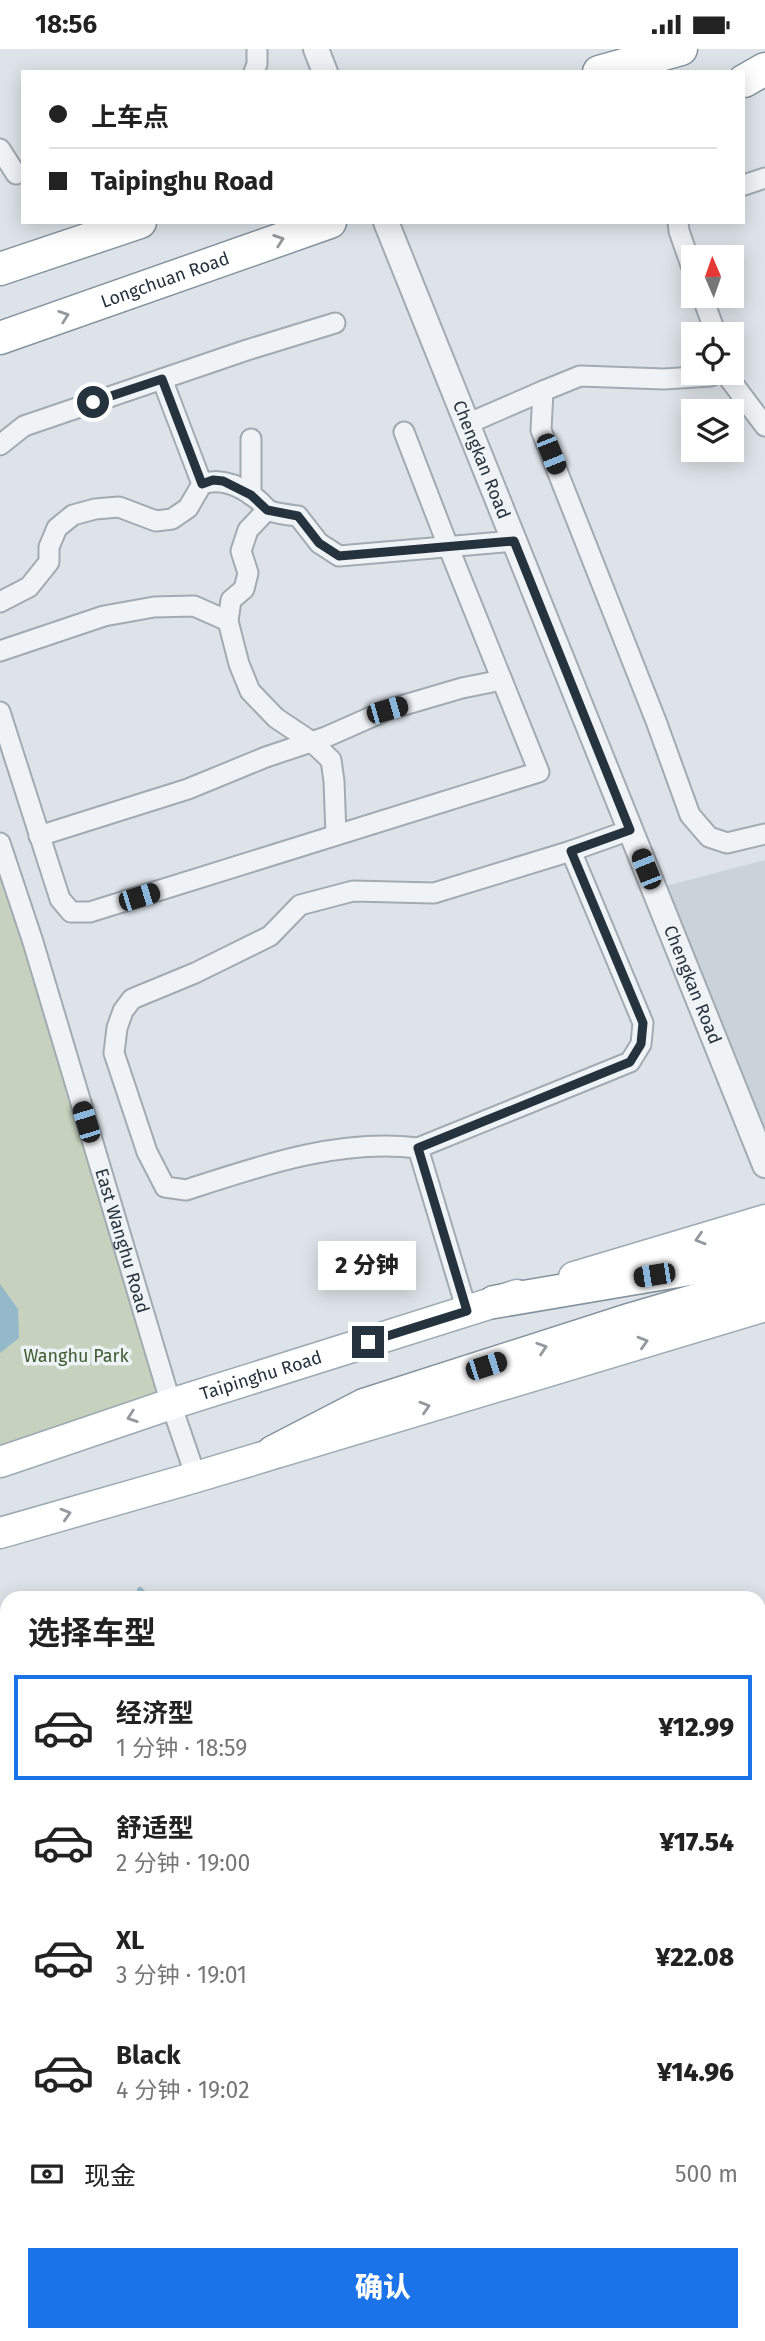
<!DOCTYPE html>
<html lang="zh">
<meta charset="utf-8">
<style>
:root{--surface:#fff;--page:#f6f6f6;--text:#222;--muted:#767676;--line:#e0e0e0;--accent:#1a73e8}
body{margin:0;font-family:"Fira Sans","Noto Sans SC",sans-serif;background:var(--page);color:var(--text);height:100vh;display:flex;flex-direction:column;font-size:26px;white-space:nowrap}
*{box-sizing:border-box;margin:0}
p{font-size:23px;color:var(--muted)}
.icon{flex:none;width:38px;height:38px;fill:none;stroke:currentColor;stroke-width:2;stroke-linecap:round;stroke-linejoin:round}
.map{position:relative;flex:1;overflow:hidden}
.side{position:absolute;left:0px;top:1542px;width:766px;height:751px;display:flex;flex-direction:column;background:var(--surface);border-radius:21px 21px 0 0;box-shadow:0 4px 18px #0003}
.side>*{flex:none}
.top-card{position:absolute;left:21px;top:21px;width:724px;height:154px;border-radius:0px;box-shadow:0 4px 18px #0003;display:grid;align-content:center;height:154px;padding:0 28px;background:var(--surface)}
.needle{width:46px;rotate:358deg}
.tools{position:absolute;left:681px;top:196px;display:grid;gap:14px}
.tools a{display:grid;place-items:center;width:63px;height:63px;border-radius:0px;background:var(--surface);box-shadow:0 4px 18px #0003;font-size:35px}
.end{position:absolute;width:32px;height:32px;margin:-16px;border:9px solid #25333f;background:#fff;box-shadow:0 0 0 4px #fff}
.from{border-radius:50%}
.bubble{position:absolute;height:49px;border-radius:0px;background:var(--surface);box-shadow:0 4px 18px #0003;font-size:23px;font-weight:800;line-height:49px;text-align:center}
.car{position:absolute;width:21px;height:42px;margin:-21px -10px;border-radius:9px;box-shadow:0 0 5px 2px #0007;background:linear-gradient(#222 24%,#8ab4d8 0 40%,#222 0 76%,#8ab4d8 0 86%,#222 0)}
.top-card b{display:flex;align-items:center;gap:24px;height:66px;font-size:26px}
.top-card b+b{border-top:2px solid var(--line)}
.top-card i{width:18px;height:18px;background:var(--text)}
ul{padding:0;list-style:none}
li{display:flex;align-items:center;gap:21px;height:105px;margin:0 14px 10px;padding:0 14px;border:4px solid transparent;border-radius:0px}
li div{flex:1}
li b{display:block;font-size:26px}
li em{font-style:normal;font-weight:800}
li.selected{border-color:var(--accent)}
li>.icon{width:63px;height:63px;stroke-width:1.5}
h2{padding:0 28px;font-size:32px;line-height:84px}
.pay{display:flex;align-items:center;gap:18px;height:77px;padding:0 28px;font-size:26px}
.pay p{margin-inline-start:auto}
.primary-button{display:flex;gap:14px;margin-top:auto;padding:14px 28px}
.primary-button a{flex:1;height:80px;border-radius:0px;background:var(--accent);color:#fff;font-size:28px;font-weight:800;line-height:80px;text-align:center}
.status{display:flex;justify-content:space-between;align-items:center;height:49px;padding:0 35px;background:var(--surface);direction:ltr}
.status svg{height:19px;fill:currentColor}
.map>svg:first-child{display:block}
.built{fill:#cad3da}
.green{fill:#c6d2bd}
.water{fill:#94b9cb}
.lines{fill:none;stroke-linecap:round;stroke-linejoin:round}
.stream{stroke:#94b9cb;stroke-width:6}
.minor-casing{stroke:#a2abb2;stroke-width:23}
.tertiary-casing{stroke:#a2abb2;stroke-width:28}
.primary-casing{stroke:#9baab4;stroke-width:33}
.trunk-casing{stroke:#83939f;stroke-width:35}
.minor{stroke:#f0f3f6;stroke-width:19}
.tertiary{stroke:#f0f3f6;stroke-width:24}
.primary{stroke:#fff;stroke-width:30}
.trunk{stroke:#fff;stroke-width:32}
.rail-casing{stroke:#758592;stroke-width:8}
.rail{stroke:#ecf2f5;stroke-width:5;stroke-dasharray:16;stroke-linecap:butt}
.oneway{stroke:#92999f}
.route{stroke:#25333f;stroke-width:9}
.labels{text-anchor:middle;dominant-baseline:central;stroke-width:7;stroke-linejoin:round;paint-order:stroke}
.street-label{font-size:18px;fill:#25333f;stroke:#ecf2f5}
.park-label{font-size:18px;fill:#415c31;stroke:#ecf2f5}
</style>
<div class="status"><b>18:56</b><svg viewBox="0 0 49 12"><path d="M0 12V9h3v3zM5 12V6h3v6zM10 12V3h3v9zM15 12V0h3v12zM26 1h20v11H26zM47 4h2v5h-2z"/></svg></div>
<div class="map">
<svg width="765" height="2292" viewBox="0 0 765 2292">
<rect width="100%" height="100%" fill="#dde3e8"/>
<path class="built" d="M765 811V1116L654 840Z"/>
<path class="green" d="M0 794 171 1355 0 1413Z"/>
<path class="water" d="M0 1235 18 1260 19 1289 0 1304Z"/>
<g class="lines">
<g class="stream">
<path d="M140 1541 148 1549"/>
<path d="M760 2254 765 2260"/>
</g>
<defs>
<g id="minor">
<path d="M254 23 257 15V0"/>
<path d="M0 100 16 125"/>
<path d="M744 136 765 129"/>
<path d="M678 173 679 182 693 222"/>
<path d="M702 247 716 285"/>
<path d="M716 324 711 327 664 330 580 327 543 342 541 381 656 672 690 766 709 788 727 794 765 785"/>
<path d="M725 324 765 377"/>
<path d="M162 330 202 435"/>
<path d="M467 375 543 342"/>
<path d="M251 390V446"/>
<path d="M0 396 24 377 247 301 335 274"/>
<path d="M267 461 248 481 241 502 248 524 244 540 231 551 228 572 239 615 250 642 276 669 312 693 331 711 334 732 336 786"/>
<path d="M0 553 29 538 49 513V498L57 479 73 466 95 460 119 458 156 472 172 470 188 459 202 435C222 428 242 438 258 451 262 454 265 459 270 462 279 465 289 466 298 467L319 494 339 507 514 492"/>
<path d="M0 602 104 567 154 558 194 557 228 572"/>
<path d="M0 663 60 850 71 863H90L539 723 448 497 404 383"/>
<path d="M39 787 188 740 266 708 326 688 387 661 462 639 502 631"/>
<path id="s1" d="M0 794 33 893 171 1355 196 1428"/>
<path d="M571 802 630 781"/>
<path d="M418 1099C339 1089 260 1117 186 1141L165 1138 147 1103 114 1004 117 979 123 962 132 950 195 924 270 887 300 856 353 842 434 844 571 802 643 974 641 995 630 1013 418 1099 467 1262"/>
</g>
<g id="tertiary">
<path d="M316 0 325 23"/>
<path id="s2" d="M386 173 765 1116"/>
</g>
<g id="primary">
<path d="M574 1228 765 1171"/>
<path id="s3" d="M0 1413 171 1355 517 1246"/>
<path d="M0 1484 196 1428 765 1257"/>
</g>
<g id="trunk">
<path d="M599 23 681 0"/>
<path d="M744 32 765 20"/>
<path d="M0 220 140 173"/>
<path id="s4" d="M0 289 330 173"/>
<path d="M494 1253 707 1217 765 1199"/>
<path d="M273 1403 364 1356 632 1270 765 1231"/>
</g>
</defs>
<use href="#minor" class="minor-casing"/>
<use href="#tertiary" class="tertiary-casing"/>
<use href="#primary" class="primary-casing"/>
<use href="#trunk" class="trunk-casing"/>
<use href="#minor" class="minor"/>
<use href="#tertiary" class="tertiary"/>
<use href="#primary" class="primary"/>
<use href="#trunk" class="trunk"/>
<defs>
<g id="rail">
<path d="M760 2058 765 2057"/>
<path d="M760 2072 765 2071"/>
<path d="M0 2137H7"/>
<path d="M0 2155 7 2154"/>
</g>
</defs>
<use href="#rail" class="rail-casing"/>
<use href="#rail" class="rail"/>
</g>
<defs><path id="oneway-chevron" d="M-2-3.5L2.5 0L-2 3.5" fill="none" stroke-width="1.6" stroke-linecap="round" stroke-linejoin="round" transform="scale(1.75)"/></defs>
<g class="oneway">
<use href="#oneway-chevron" transform="translate(279 191) rotate(-19)"/>
<use href="#oneway-chevron" transform="translate(64 267) rotate(-19)"/>
<use href="#oneway-chevron" transform="translate(700 1190) rotate(163)"/>
<use href="#oneway-chevron" transform="translate(643 1293) rotate(-17)"/>
<use href="#oneway-chevron" transform="translate(542 1299) rotate(-18)"/>
<use href="#oneway-chevron" transform="translate(425 1358) rotate(-17)"/>
<use href="#oneway-chevron" transform="translate(132 1368) rotate(161)"/>
<use href="#oneway-chevron" transform="translate(66 1465) rotate(-16)"/>
</g>
<g class="lines">
<path class="route" d="M93 353 162 330 202 435 213 431 223 432 251 446 267 461 298 467 319 494 339 507 514 492 630 781 571 802 643 974 641 995 630 1013 418 1099 467 1262 368 1293"/>
</g>
<g class="labels">
<g class="street-label">
<text stroke="none"><textPath href="#s4" startOffset="175">Longchuan Road</textPath></text>
<text stroke="none"><textPath href="#s2" startOffset="256">Chengkan Road</textPath></text>
<text stroke="none"><textPath href="#s2" startOffset="822">Chengkan Road</textPath></text>
<text stroke="none"><textPath href="#s1" startOffset="416">East Wanghu Road</textPath></text>
<text stroke="none"><textPath href="#s3" startOffset="275">Taipinghu Road</textPath></text>
</g>
<g class="park-label">
<text x="76" y="1307">Wanghu Park</text>
</g>
</g>
</svg>
<div class="tools">
<a><svg class="needle" viewBox="-14 -14 28 28"><path d="M0-13l5 13h-10z" fill="#e53935"/><path d="M0 13l5-13h-10z" fill="#767676"/></svg></a>
<a><svg class="icon" aria-label="locate" viewBox="0 0 24 24"><circle cx="12" cy="12" r="6"/><path d="M12 2v4M12 18v4M2 12h4M18 12h4"/></svg></a>
<a><svg class="icon" aria-label="layers" viewBox="0 0 24 24"><path d="M12 4l9 5-9 5-9-5zM3 14l9 5 9-5"/></svg></a>
</div>
<i class="end from" style="left:93px;top:353px"></i>
<i class="end" style="left:368px;top:1293px"></i>
<div class="bubble" style="left:318px;top:1192px;width:98px">2 分钟</div>
<i class="car" style="left:551px;top:405px;rotate:158deg"></i>
<i class="car" style="left:387px;top:661px;rotate:74deg"></i>
<i class="car" style="left:646px;top:820px;rotate:338deg"></i>
<i class="car" style="left:139px;top:848px;rotate:73deg"></i>
<i class="car" style="left:86px;top:1073px;rotate:343deg"></i>
<i class="car" style="left:654px;top:1226px;rotate:261deg"></i>
<i class="car" style="left:486px;top:1317px;rotate:72deg"></i>
<div class="top-card">
<b><i class="from"></i>上车点</b>
<b><i></i>Taipinghu Road</b>
</div>
<section class="side">
<h2>选择车型</h2>
<ul>
<li class="selected"><svg class="icon" aria-label="car" viewBox="0 0 24 24"><path d="M5 17H2v-5l4-1 3-4h7l3 4 3 1v5h-3M9 17h6M6 11h13"/><circle cx="7" cy="17" r="2"/><circle cx="17" cy="17" r="2"/></svg><div><b>经济型</b><p>1 分钟 · 18:59</p></div><em>¥12.99</em></li>
<li><svg class="icon" aria-label="car" viewBox="0 0 24 24"><path d="M5 17H2v-5l4-1 3-4h7l3 4 3 1v5h-3M9 17h6M6 11h13"/><circle cx="7" cy="17" r="2"/><circle cx="17" cy="17" r="2"/></svg><div><b>舒适型</b><p>2 分钟 · 19:00</p></div><em>¥17.54</em></li>
<li><svg class="icon" aria-label="car" viewBox="0 0 24 24"><path d="M5 17H2v-5l4-1 3-4h7l3 4 3 1v5h-3M9 17h6M6 11h13"/><circle cx="7" cy="17" r="2"/><circle cx="17" cy="17" r="2"/></svg><div><b>XL</b><p>3 分钟 · 19:01</p></div><em>¥22.08</em></li>
<li><svg class="icon" aria-label="car" viewBox="0 0 24 24"><path d="M5 17H2v-5l4-1 3-4h7l3 4 3 1v5h-3M9 17h6M6 11h13"/><circle cx="7" cy="17" r="2"/><circle cx="17" cy="17" r="2"/></svg><div><b>Black</b><p>4 分钟 · 19:02</p></div><em>¥14.96</em></li>
</ul>
<div class="pay"><svg class="icon" aria-label="cash" viewBox="0 0 24 24"><path d="M3 7h18v10H3z"/><circle cx="12" cy="12" r="2"/></svg>现金<p>500 m</p></div>
<div class="primary-button"><a>确认</a></div>
</section>
</div>
